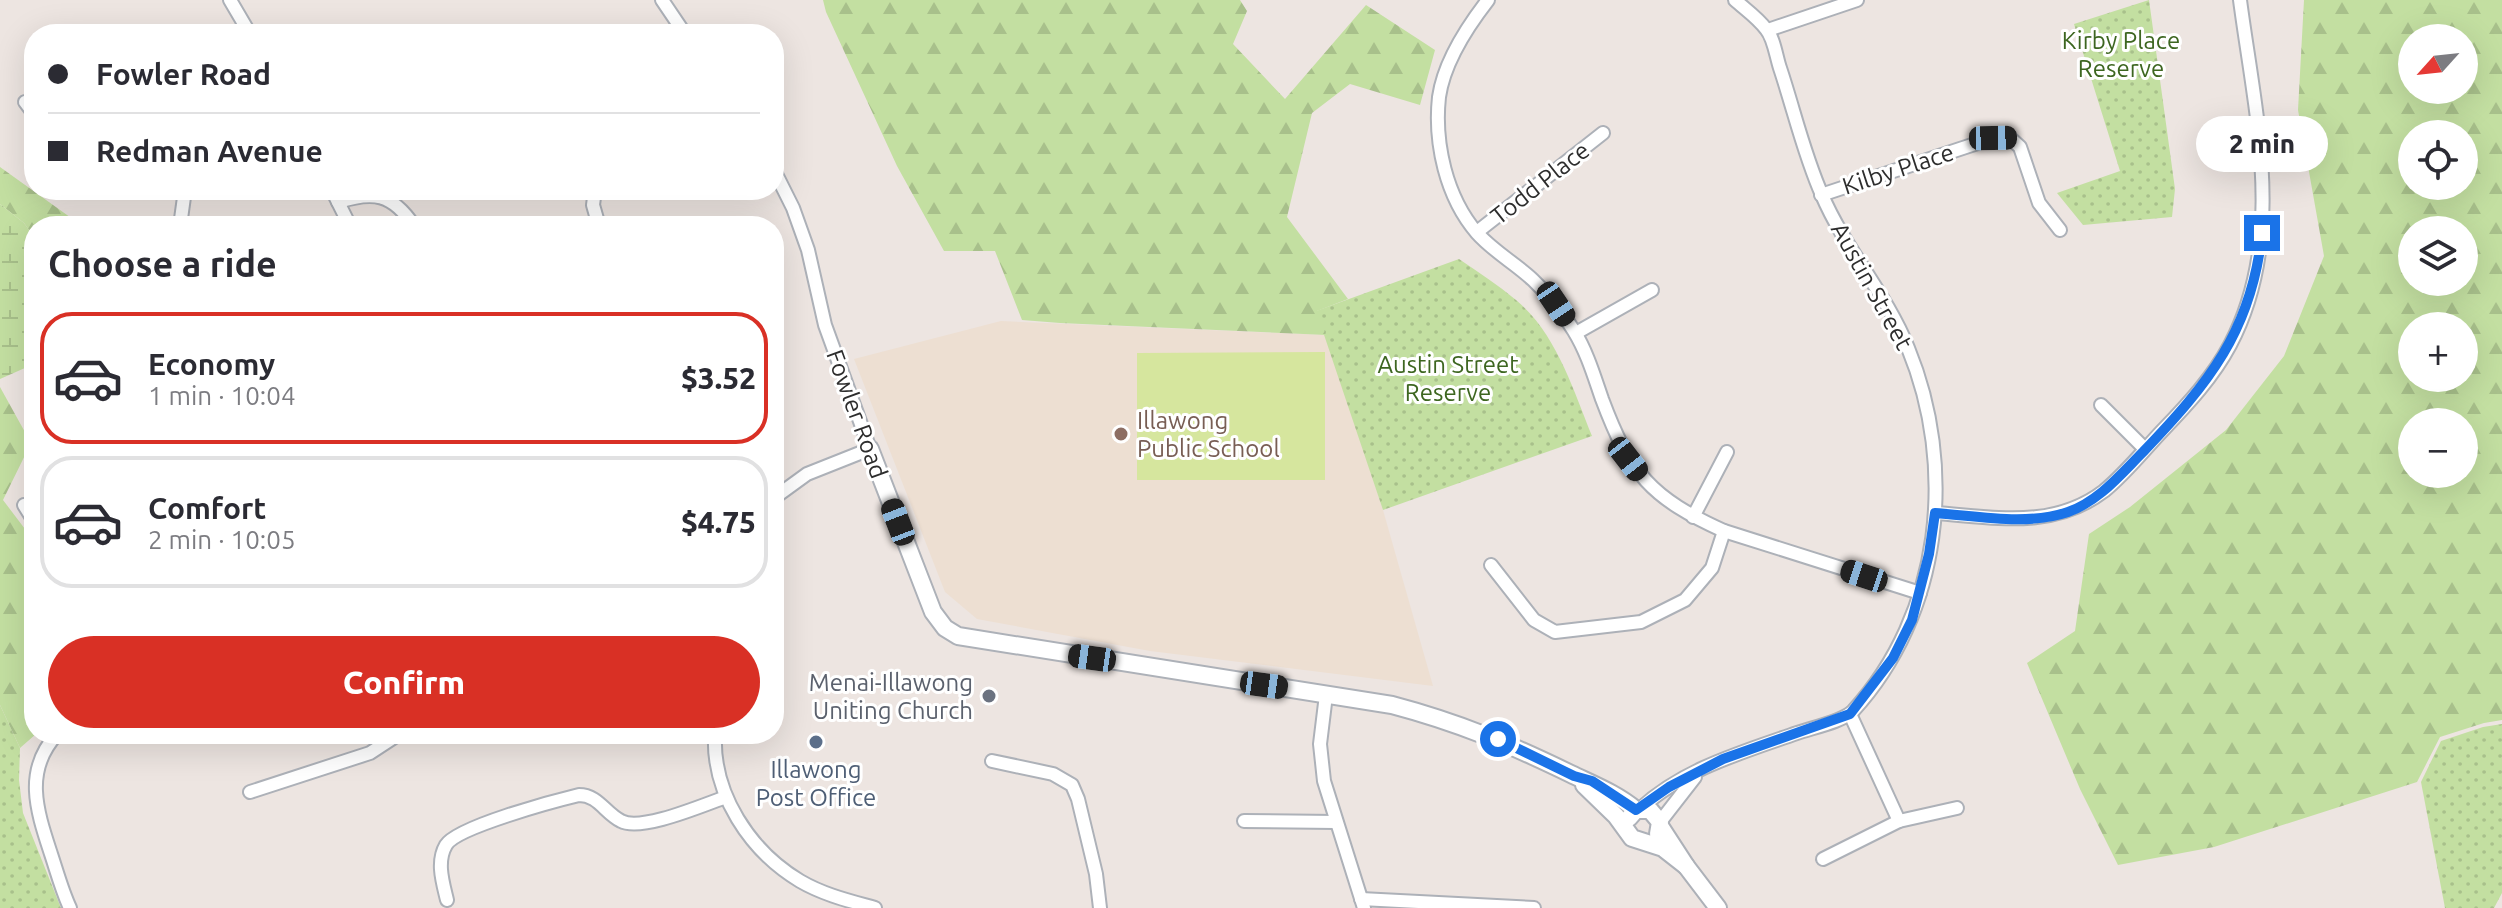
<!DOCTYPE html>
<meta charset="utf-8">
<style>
:root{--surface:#fff;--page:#f2f2f3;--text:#2b2b33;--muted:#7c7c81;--line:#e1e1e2;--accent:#d93025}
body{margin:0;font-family:Ubuntu,sans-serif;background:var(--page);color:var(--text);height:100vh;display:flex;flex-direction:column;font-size:30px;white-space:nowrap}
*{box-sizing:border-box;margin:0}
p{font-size:26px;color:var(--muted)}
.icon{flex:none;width:44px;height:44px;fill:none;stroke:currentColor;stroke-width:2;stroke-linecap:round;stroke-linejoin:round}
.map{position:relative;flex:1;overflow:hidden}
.panel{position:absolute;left:24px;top:216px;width:760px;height:528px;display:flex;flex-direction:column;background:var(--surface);border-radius:32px;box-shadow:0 8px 32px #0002}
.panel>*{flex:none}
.hud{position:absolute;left:24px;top:24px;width:760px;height:176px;border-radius:32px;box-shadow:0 8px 32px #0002;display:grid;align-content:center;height:176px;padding:0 24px;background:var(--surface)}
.needle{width:52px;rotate:243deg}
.buttons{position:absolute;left:2398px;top:24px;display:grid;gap:16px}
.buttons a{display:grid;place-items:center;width:80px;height:80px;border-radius:50%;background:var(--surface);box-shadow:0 8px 32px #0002;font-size:40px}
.end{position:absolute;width:36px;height:36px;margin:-18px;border:10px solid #1a73e8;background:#fff;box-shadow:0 0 0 4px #fff}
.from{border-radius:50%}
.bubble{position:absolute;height:56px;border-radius:28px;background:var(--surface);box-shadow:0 8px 32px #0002;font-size:26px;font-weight:800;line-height:56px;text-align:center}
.car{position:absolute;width:24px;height:48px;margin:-24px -12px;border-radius:10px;box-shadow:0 0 6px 2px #0007;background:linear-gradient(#222 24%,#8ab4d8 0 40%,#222 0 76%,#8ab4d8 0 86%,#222 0)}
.hud b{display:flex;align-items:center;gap:28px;height:76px;font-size:30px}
.hud b+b{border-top:2px solid var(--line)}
.hud i{width:20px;height:20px;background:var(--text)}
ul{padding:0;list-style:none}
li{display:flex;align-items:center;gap:24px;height:132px;margin:0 16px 12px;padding:0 8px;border:4px solid var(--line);border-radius:32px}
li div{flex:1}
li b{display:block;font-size:30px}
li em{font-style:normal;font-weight:800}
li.selected{border-color:var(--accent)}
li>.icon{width:72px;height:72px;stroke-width:1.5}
h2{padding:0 24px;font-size:36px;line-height:96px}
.primary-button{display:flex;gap:16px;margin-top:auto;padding:16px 24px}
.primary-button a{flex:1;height:92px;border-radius:48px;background:var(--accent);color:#fff;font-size:32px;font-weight:800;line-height:92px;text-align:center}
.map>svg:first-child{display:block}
.education{fill:#eddfd2}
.grass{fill:url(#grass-dots)}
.forest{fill:url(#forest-firs);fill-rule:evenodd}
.wetland{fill:url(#wetland-marsh)}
.pitch{fill:#d6e69e}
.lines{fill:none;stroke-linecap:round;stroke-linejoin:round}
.minor-casing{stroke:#adb1b8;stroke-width:16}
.tertiary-casing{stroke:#adb1b8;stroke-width:20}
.minor{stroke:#fff;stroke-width:12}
.tertiary{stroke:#fff;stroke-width:16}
.route{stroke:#1a73e8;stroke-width:10}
.education-dot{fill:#8d6e63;stroke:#fff;stroke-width:3}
.worship-dot{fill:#6b7280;stroke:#fff;stroke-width:3}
.service-dot{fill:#5c6f8a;stroke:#fff;stroke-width:3}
.labels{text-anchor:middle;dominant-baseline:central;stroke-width:6;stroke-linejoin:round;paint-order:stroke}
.park-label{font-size:24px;fill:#3d6620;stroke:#fff}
.street-label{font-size:24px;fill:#2d2d2d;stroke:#fff}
.education-label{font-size:24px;fill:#785e54;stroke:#fff;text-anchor:start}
.worship-label{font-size:24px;fill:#5b616d;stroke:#fff;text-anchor:end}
.service-label{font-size:24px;fill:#4e5e75;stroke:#fff}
</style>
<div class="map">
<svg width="2502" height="908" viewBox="0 0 2502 908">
<defs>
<pattern id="grass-dots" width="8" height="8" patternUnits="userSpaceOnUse" patternTransform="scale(2)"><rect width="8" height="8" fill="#c3dfa1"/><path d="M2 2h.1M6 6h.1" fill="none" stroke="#a8c08b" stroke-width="1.8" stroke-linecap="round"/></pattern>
<pattern id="forest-firs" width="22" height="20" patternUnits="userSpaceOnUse" patternTransform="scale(2)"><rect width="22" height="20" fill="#c3dfa1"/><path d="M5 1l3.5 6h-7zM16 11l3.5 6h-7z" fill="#a8c08b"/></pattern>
<pattern id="wetland-marsh" width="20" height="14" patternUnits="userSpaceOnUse" patternTransform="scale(2)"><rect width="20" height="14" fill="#c3dfa1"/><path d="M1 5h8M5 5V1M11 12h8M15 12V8" fill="none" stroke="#a8c08b"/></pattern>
</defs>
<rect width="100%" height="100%" fill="#ede5e1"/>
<path class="education" d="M1001 321 1326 335 1383 510 1433 686 1150 651 977 619 945 592 854 359Z"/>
<g class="grass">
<path d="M2149 0 2175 189 2172 217 2083 225 2057 193 2120 171 2074 24Z"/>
<path d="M1459 259C1478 272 1498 285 1516 300 1556 333 1573 389 1592 436L1383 510 1316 311Z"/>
<path d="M0 705 20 748 19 780 23 813 61 908H0Z"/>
<path d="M2502 724V893L2494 908H2445L2421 782 2441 741 2483 727Z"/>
</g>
<g class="forest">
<path d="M823 0H1240L1247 11 1233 44 1285 99 1366 5 1435 50 1420 105 1350 84 1312 113 1287 217 1348 299 1317 311 1326 335 1060 323 1022 320 995 251H944L897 166 826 12Z"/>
<path d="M2304 0H2502V720L2484 723 2440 737 2417 782 2214 847 2118 865 2080 789 2027 663 2075 631 2089 534 2130 507 2226 430 2284 356 2324 256 2298 110ZM2412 38H2464V90H2412ZM2412 134H2464V186H2412ZM2412 230H2464V282H2412ZM2412 326H2464V378H2412ZM2412 422H2464V474H2412Z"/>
<path d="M0 167 74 220V226H34V237L24 223 0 204Z"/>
<path d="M0 387 31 443 3 500 28 533 34 548V734H36L20 748 0 705Z"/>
</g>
<path class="wetland" d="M0 204 24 223 34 237V364L0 379Z"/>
<path class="pitch" d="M1325 352V480H1137V353Z"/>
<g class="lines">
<defs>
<g id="minor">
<path d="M230 0 250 34"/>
<path d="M662 0 685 34"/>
<path d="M1488 0C1467 27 1444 62 1439 97 1434 143 1446 197 1477 233 1494 252 1515 263 1533 280 1549 295 1563 313 1574 331 1587 352 1594 376 1602 399 1630 474 1651 498 1724 531L1920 593"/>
<path d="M1768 30 1857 0"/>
<path d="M25 102 34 114"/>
<path d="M774 170 793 208 808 250 825 325 870 449 807 474 774 498"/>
<path d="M332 190 350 226"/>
<path d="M595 190 593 205 599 226"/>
<path d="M1821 195 1993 138 2009 137 2020 147 2039 203 2060 230"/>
<path d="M338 202C373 191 392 193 414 226"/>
<path d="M180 226 185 190"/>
<path d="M1477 232 1603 133"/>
<path d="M1576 333 1652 290"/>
<path d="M2101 405 2145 449"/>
<path d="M24 505 34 521"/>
<path d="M1935 513C1994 517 2053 530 2104 491 2125 474 2144 450 2163 430 2188 404 2213 377 2230 345 2287 237 2255 114 2240 0"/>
<path d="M1693 517 1727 452"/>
<path d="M1491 565 1534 620 1555 632 1641 622 1685 600 1712 568 1724 531"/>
<path d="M1326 695 1320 744 1324 781 1364 908"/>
<path d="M1850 714 1899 821"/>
<path d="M57 734C23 771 37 811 51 854 57 872 62 891 70 908"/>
<path d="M715 734C712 794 750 851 800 881 824 895 850 901 875 908"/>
<path d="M992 761 1053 774 1072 785 1078 799 1096 874 1100 908"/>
<path d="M250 792 370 753 399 734"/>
<path d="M1640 809C1683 769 1743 752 1797 733 1811 728 1844 721 1853 711 1942 614 1957 467 1908 348 1886 293 1845 249 1822 195 1804 155 1794 110 1780 68 1776 56 1774 38 1766 29 1758 18 1745 9 1735 0"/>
<path d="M1244 821 1336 822"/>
<path d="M1660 822 1695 777"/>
<path d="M1823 859 1899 821 1957 808"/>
<path d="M1361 899 1534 908"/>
<path d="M447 900C443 883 436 862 446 845 457 827 554 801 579 795 598 795 605 813 621 821 641 832 703 805 726 797"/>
</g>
<g id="tertiary">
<path d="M870 449 933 612 945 628 958 636 1392 705C1460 723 1509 744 1571 774 1594 785 1617 794 1636 810"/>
<path d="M1584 785 1616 816 1632 838 1663 848 1686 866"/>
<path d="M1629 818 1636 810H1650L1660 822 1658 834"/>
<path d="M1660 826 1686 866 1718 908"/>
</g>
</defs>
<use href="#minor" class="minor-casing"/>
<use href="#tertiary" class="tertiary-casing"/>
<use href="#minor" class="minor"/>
<use href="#tertiary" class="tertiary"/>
</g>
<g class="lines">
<path class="route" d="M1498 739 1574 776 1592 781 1636 810 1669 787 1723 759 1850 714 1893 658 1912 620 1929 554 1935 513C1977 516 2027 526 2068 512 2099 501 2120 475 2143 452 2208 384 2252 331 2262 233"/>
</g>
<circle class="education-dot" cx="1121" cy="434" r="8"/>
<circle class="worship-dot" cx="989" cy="696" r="8"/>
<circle class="service-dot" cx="816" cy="742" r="8"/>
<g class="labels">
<g class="park-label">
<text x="2121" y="40">Kirby Place<tspan x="2121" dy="28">Reserve</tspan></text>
<text x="1448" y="364">Austin Street<tspan x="1448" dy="28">Reserve</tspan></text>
</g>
<g class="street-label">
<text transform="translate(1898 169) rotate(-18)">Kilby Place</text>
<text transform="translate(1540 183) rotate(-38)">Todd Place</text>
<text transform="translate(1872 286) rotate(61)">Austin Street</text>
<text transform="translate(857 414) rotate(70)">Fowler Road</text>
</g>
<g class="education-label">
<text x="1137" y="420">Illawong<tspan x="1137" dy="28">Public School</tspan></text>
</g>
<g class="worship-label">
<text x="973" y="682">Menai-Illawong<tspan x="973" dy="28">Uniting Church</tspan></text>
</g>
<g class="service-label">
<text x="816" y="769">Illawong<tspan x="816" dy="28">Post Office</tspan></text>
</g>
</g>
</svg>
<div class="buttons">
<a><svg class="needle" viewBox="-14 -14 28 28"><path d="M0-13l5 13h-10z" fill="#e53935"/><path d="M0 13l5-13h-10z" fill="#7c7c81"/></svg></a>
<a><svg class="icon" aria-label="locate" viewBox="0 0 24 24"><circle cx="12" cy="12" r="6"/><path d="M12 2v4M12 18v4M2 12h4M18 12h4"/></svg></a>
<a><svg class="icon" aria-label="layers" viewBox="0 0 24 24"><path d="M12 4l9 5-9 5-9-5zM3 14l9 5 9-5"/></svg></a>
<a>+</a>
<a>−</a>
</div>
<i class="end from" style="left:1498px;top:739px"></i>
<i class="end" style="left:2262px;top:233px"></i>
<div class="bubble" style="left:2196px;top:116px;width:132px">2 min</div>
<i class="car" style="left:1993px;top:138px;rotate:89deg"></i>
<i class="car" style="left:1556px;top:304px;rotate:146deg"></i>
<i class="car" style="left:1628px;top:459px;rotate:142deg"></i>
<i class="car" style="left:898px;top:522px;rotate:339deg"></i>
<i class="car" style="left:1864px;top:576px;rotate:288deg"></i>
<i class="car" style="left:1092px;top:658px;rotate:278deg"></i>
<i class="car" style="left:1264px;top:685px;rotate:98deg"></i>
<div class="hud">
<b><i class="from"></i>Fowler Road</b>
<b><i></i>Redman Avenue</b>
</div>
<section class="panel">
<h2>Choose a ride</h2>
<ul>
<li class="selected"><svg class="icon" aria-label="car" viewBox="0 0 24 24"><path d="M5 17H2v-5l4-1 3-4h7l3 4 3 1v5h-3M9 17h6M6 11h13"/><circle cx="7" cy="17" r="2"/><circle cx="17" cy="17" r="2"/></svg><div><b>Economy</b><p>1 min · 10:04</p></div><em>$3.52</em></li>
<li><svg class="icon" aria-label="car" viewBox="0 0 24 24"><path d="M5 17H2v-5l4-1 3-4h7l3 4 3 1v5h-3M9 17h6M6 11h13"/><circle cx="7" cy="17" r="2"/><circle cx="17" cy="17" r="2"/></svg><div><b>Comfort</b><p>2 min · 10:05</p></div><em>$4.75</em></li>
</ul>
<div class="primary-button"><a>Confirm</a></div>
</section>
</div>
